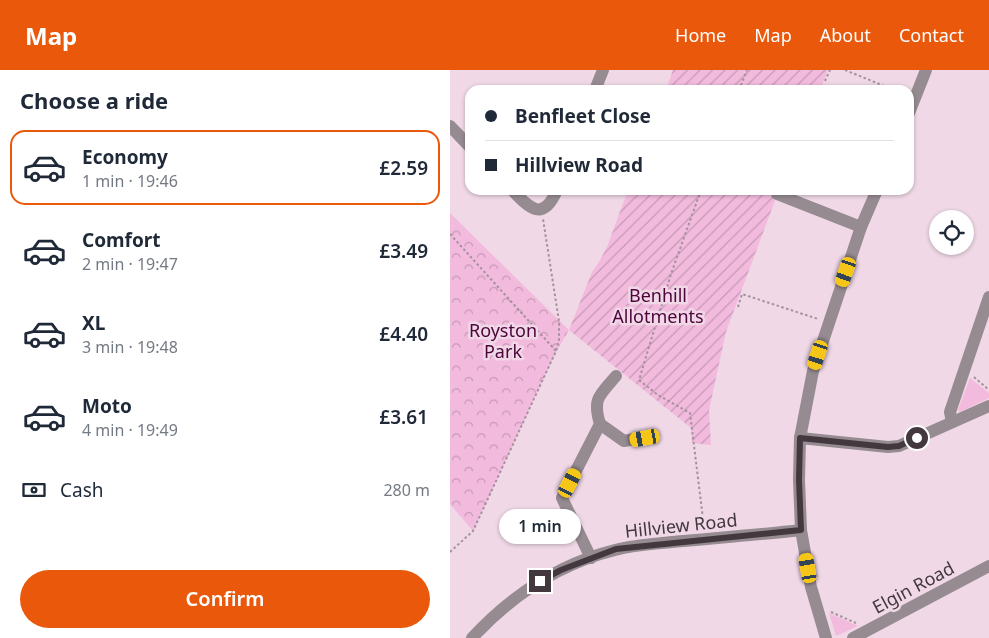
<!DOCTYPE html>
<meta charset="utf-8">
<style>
:root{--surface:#fff;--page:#f6f6f7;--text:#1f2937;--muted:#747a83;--line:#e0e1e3;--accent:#ea580c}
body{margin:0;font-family:"Noto Sans",sans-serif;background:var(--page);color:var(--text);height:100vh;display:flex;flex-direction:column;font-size:19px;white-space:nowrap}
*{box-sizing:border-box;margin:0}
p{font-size:16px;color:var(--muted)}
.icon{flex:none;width:28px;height:28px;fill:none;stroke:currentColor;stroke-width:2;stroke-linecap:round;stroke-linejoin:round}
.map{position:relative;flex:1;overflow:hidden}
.panel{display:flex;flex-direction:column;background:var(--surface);width:450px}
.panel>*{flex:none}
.top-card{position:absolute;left:15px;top:15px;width:449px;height:110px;border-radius:15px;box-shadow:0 1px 4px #0004;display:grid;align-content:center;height:110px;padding:0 20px;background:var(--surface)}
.controls{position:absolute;left:479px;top:140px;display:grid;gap:10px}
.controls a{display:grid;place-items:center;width:45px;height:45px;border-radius:50%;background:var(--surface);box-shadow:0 1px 4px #0004;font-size:25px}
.end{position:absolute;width:22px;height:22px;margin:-11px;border:6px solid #42383e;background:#fff;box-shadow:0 0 0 2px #fff}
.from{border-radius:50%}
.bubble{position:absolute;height:35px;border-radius:18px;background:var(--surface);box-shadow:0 1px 4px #0004;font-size:16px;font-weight:600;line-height:35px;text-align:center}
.car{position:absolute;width:15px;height:30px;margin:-15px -8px;border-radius:6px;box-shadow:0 0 4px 1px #0007;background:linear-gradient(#f5c518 24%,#345 0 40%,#f5c518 0 76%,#345 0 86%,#f5c518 0)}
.top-card b{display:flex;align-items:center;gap:18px;height:48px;font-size:19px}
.top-card b+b{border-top:1px solid var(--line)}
.top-card i{width:12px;height:12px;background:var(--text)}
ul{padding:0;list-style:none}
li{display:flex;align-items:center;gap:15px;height:75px;margin:0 10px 8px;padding:0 10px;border:2px solid transparent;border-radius:15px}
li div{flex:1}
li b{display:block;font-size:19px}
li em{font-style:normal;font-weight:600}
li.selected{border-color:var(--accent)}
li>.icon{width:45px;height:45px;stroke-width:1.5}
h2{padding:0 20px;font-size:22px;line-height:60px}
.pay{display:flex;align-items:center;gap:12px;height:55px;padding:0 20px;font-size:19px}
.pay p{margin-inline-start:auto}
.action{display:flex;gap:10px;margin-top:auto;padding:10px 20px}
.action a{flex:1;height:58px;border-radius:30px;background:var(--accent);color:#fff;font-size:20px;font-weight:600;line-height:58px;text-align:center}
header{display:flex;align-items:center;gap:30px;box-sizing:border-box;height:70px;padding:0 25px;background:var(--accent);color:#fff}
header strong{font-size:24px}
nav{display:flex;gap:28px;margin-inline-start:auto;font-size:18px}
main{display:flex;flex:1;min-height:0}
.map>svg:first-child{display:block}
.grass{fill:#f2bbdd}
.forest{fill:url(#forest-crowns)}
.garden{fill:url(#garden-furrows)}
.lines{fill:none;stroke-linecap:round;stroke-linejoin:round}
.path{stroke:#a3919c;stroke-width:2;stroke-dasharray:2.5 2.5;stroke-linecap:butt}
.minor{stroke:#958b91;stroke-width:12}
.route{stroke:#42383e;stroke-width:6}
.labels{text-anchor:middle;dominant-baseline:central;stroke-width:5;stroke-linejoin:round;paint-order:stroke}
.park-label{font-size:18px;fill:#4d053c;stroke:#f0d8e7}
.street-label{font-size:18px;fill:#42383e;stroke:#f0d8e7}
</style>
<header>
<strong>Map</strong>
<nav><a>Home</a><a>Map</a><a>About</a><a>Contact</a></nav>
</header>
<main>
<section class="panel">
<h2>Choose a ride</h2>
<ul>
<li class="selected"><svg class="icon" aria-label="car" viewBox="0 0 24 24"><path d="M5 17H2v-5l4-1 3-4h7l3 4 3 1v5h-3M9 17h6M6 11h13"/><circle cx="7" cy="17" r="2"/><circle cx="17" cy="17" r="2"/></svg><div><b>Economy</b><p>1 min · 19:46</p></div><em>£2.59</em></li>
<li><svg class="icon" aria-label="car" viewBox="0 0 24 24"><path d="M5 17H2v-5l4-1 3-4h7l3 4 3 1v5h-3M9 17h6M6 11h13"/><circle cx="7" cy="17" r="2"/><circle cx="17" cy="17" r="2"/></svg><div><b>Comfort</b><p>2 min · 19:47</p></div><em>£3.49</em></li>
<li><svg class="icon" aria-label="car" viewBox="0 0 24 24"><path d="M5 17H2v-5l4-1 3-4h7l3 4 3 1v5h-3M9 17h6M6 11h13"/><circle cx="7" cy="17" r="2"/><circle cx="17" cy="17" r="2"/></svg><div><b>XL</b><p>3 min · 19:48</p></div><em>£4.40</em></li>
<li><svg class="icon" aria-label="car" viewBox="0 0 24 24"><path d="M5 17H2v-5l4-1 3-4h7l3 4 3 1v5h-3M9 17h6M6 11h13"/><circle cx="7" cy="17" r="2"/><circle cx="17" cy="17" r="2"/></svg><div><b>Moto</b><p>4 min · 19:49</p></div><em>£3.61</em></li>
</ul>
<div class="pay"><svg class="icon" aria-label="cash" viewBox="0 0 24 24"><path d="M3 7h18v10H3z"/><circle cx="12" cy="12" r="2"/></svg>Cash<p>280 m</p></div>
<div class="action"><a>Confirm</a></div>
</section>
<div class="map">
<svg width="539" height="568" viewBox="0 0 539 568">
<defs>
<pattern id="forest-crowns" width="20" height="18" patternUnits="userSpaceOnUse" patternTransform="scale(1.25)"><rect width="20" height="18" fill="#f2bbdd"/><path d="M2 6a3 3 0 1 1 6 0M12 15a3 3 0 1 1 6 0" fill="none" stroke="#c699b5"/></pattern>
<pattern id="garden-furrows" width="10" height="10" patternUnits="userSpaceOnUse" patternTransform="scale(1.25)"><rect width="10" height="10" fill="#f2bbdd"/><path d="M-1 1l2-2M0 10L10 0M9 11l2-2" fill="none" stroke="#c699b5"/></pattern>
</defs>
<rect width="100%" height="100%" fill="#f0d8e7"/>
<g class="grass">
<path d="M520 308 539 323V328L510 342 508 340Z"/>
<path d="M379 543 408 556 386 566Z"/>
</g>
<path class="forest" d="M0 143 119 260 106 282 23 461 0 434Z"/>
<g class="garden">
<path d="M223 0H378L370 20H216Z"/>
<path d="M178 120H329L276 262 259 340 261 375 242 373 241 358 119 260 142 202 150 190 157 177Z"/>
</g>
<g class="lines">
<g class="path">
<path d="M395 0 444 20"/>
<path d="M375 11 380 0"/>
<path d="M289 20 297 0"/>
<path d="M251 120 221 204 189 310 208 325 240 343 254 457"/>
<path d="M0 164 106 281"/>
<path d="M288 237 292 224 368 249"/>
<path d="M524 307 539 320"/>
<path d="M0 482 23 461 106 281 109 270V251L93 149"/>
<path d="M381 542 406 553"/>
</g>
<g class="minor">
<path d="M145 20 153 0"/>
<path d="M459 43 476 0"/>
<path d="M0 56 20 77"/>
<path d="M62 120C80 139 93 152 107 120"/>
<path d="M327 124 411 157"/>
<path d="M502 352 500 342 539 227"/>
<path d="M150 354 174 371 195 367"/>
<path d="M350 368 438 377 449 376 539 336"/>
<path d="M141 488 112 428 150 354C142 328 150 325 166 306"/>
<path d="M22 568C62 525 108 494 165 480 184 475 203 474 222 472 265 468 308 465 351 460"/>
<path d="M376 568 361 517 351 460 349 410 350 368 363 301 411 157 427 120"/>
<path d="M403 568 539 496"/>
</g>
</g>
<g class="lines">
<path class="route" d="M90 511 111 500 166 479 351 460 349 410 350 368 438 377 449 376 467 368"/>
</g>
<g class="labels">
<g class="park-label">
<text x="208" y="225">Benhill<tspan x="208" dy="21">Allotments</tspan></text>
<text x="53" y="260">Royston<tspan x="53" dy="21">Park</tspan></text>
</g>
<g class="street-label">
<text transform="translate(231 455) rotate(-6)">Hillview Road</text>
<text transform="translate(463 517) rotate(-28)">Elgin Road</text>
</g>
</g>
</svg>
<div class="controls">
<a><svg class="icon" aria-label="locate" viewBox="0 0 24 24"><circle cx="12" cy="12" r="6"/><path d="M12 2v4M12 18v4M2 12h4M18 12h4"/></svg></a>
</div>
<i class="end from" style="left:467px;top:368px"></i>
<i class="end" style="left:90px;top:511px"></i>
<div class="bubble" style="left:49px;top:439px;width:82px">1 min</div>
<i class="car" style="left:396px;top:202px;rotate:199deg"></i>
<i class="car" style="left:368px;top:285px;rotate:198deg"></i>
<i class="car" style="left:195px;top:368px;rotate:260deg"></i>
<i class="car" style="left:120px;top:413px;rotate:27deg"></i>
<i class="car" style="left:358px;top:498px;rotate:350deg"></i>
<div class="top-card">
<b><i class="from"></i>Benfleet Close</b>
<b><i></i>Hillview Road</b>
</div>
</div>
</main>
